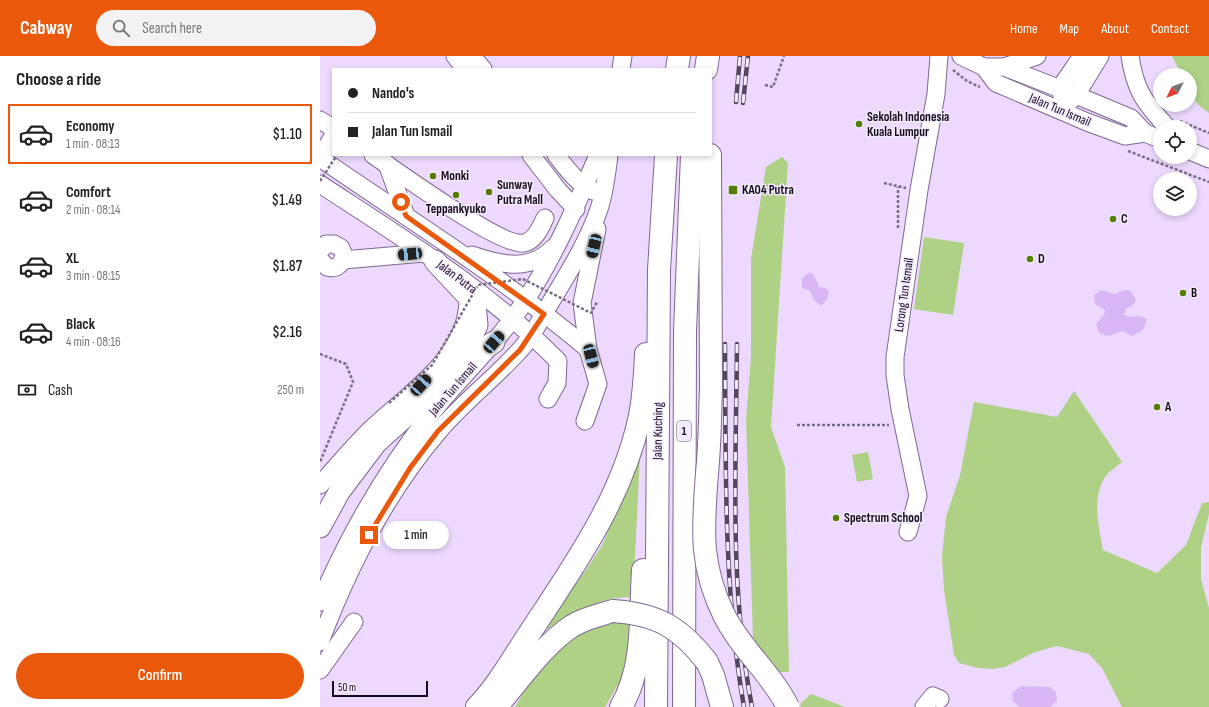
<!DOCTYPE html>
<meta charset="utf-8">
<style>
:root{--surface:#fff;--page:#f2f2f2;--text:#222;--muted:#767676;--line:#e0e0e0;--accent:#ea580c}
body{margin:0;font-family:"Sofia Sans Condensed",sans-serif;background:var(--page);color:var(--text);height:100vh;display:flex;flex-direction:column;font-size:15px;white-space:nowrap}
*{box-sizing:border-box;margin:0}
p{font-size:13px;color:var(--muted)}
.icon{flex:none;width:22px;height:22px;fill:none;stroke:currentColor;stroke-width:2;stroke-linecap:round;stroke-linejoin:round}
.map{position:relative;flex:1;overflow:hidden}
.side{display:flex;flex-direction:column;background:var(--surface);width:320px}
.side>*{flex:none}
.top-card{position:absolute;left:12px;top:12px;width:380px;height:88px;border-radius:0px;box-shadow:0 2px 6px #0003;display:grid;align-content:center;height:88px;padding:0 16px;background:var(--surface)}
.needle{width:26px;rotate:228deg}
.tools{position:absolute;left:833px;top:12px;display:grid;gap:8px}
.tools a{display:grid;place-items:center;width:44px;height:44px;border-radius:50%;background:var(--surface);box-shadow:0 2px 6px #0003;font-size:20px}
.scale{position:absolute;left:12px;bottom:10px;width:96px;box-sizing:border-box;padding-left:4px;border:2px solid #150d1c;border-top:0;font-size:11px;line-height:14px;white-space:nowrap;color:#150d1c;-webkit-text-stroke:3px #f4eafd;paint-order:stroke}
.end{position:absolute;width:18px;height:18px;margin:-9px;border:5px solid #ea580c;background:#fff;box-shadow:0 0 0 2px #fff}
.from{border-radius:50%}
.bubble{position:absolute;height:28px;border-radius:14px;background:var(--surface);box-shadow:0 2px 6px #0003;font-size:13px;font-weight:600;line-height:28px;text-align:center}
.car{position:absolute;width:12px;height:24px;margin:-12px -6px;border-radius:5px;box-shadow:0 0 3px 1px #0007;background:linear-gradient(#222 24%,#8ab4d8 0 40%,#222 0 76%,#8ab4d8 0 86%,#222 0)}
.top-card b{display:flex;align-items:center;gap:14px;height:38px;font-size:15px}
.top-card b+b{border-top:1px solid var(--line)}
.top-card i{width:10px;height:10px;background:var(--text)}
ul{padding:0;list-style:none}
li{display:flex;align-items:center;gap:12px;height:60px;margin:0 8px 6px;padding:0 8px;border:2px solid transparent;border-radius:0px}
li div{flex:1}
li b{display:block;font-size:15px}
li em{font-style:normal;font-weight:600}
li.on{border-color:var(--accent)}
li>.icon{width:36px;height:36px;stroke-width:1.5}
h2{padding:0 16px;font-size:18px;line-height:48px}
.pay{display:flex;align-items:center;gap:10px;height:44px;padding:0 16px;font-size:15px}
.pay p{margin-inline-start:auto}
.action{display:flex;gap:8px;margin-top:auto;padding:8px 16px}
.action a{flex:1;height:46px;border-radius:24px;background:var(--accent);color:#fff;font-size:16px;font-weight:600;line-height:46px;text-align:center}
header{display:flex;align-items:center;gap:24px;box-sizing:border-box;height:56px;padding:0 20px;background:var(--accent);color:#fff}
header strong{font-size:19px}
nav{display:flex;gap:22px;margin-inline-start:auto;font-size:14px}
.search{width:280px;height:36px;background:var(--page);display:flex;align-items:center;gap:10px;box-sizing:border-box;padding:0 14px;border-radius:22px;color:var(--muted);font-size:15px}
main{display:flex;flex:1;min-height:0}
.map>svg:first-child{display:block}
.green{fill:#aed186}
.water{fill:#d9b6f5}
.lines{fill:none;stroke-linecap:round;stroke-linejoin:round}
.minor-casing{stroke:#7e6890;stroke-width:19}
.major-casing{stroke:#7e6890;stroke-width:23}
.highway-casing{stroke:#7e6890;stroke-width:24}
.path{stroke:#7a6d86;stroke-width:2.5;stroke-dasharray:3 2;stroke-linecap:butt}
.minor{stroke:#fff;stroke-width:17}
.major{stroke:#fff;stroke-width:21}
.highway{stroke:#fff;stroke-width:22}
.rail-casing{stroke:#52475c;stroke-width:4.5}
.rail{stroke:#f4eafd;stroke-width:3;stroke-dasharray:9;stroke-linecap:butt}
.highway-bridge-casing{stroke:#7e6890;stroke-width:24;stroke-linecap:butt}
.path-bridge{stroke:#7a6d86;stroke-width:2.5;stroke-dasharray:3 2;stroke-linecap:butt}
.highway-bridge{stroke:#fff;stroke-width:22}
.route{stroke:#ea580c;stroke-width:5}
.poi-dot{fill:#547e01;stroke:#f4eafd;stroke-width:1.5}
.labels{text-anchor:middle;dominant-baseline:central;stroke-width:3;stroke-linejoin:round;paint-order:stroke}
.shield{fill:#f4eafd;stroke:#584f60;stroke-width:1}
.shield-label{font-size:12px;font-weight:bold;fill:#150d1c}
.street-label{font-size:13px;fill:#150d1c;stroke:#f4eafd}
.poi-label{font-size:13px;font-weight:bold;fill:#150d1c;stroke:#f4eafd;text-anchor:start}
</style>
<header>
<strong>Cabway</strong>
<div class="search"><svg class="icon" aria-label="search" viewBox="0 0 24 24"><circle cx="10" cy="10" r="6"/><path d="M15 15l6 6"/></svg>Search here</div>
<nav><a>Home</a><a>Map</a><a>About</a><a>Contact</a></nav>
</header>
<main>
<section class="side">
<h2>Choose a ride</h2>
<ul>
<li class="on"><svg class="icon" aria-label="car" viewBox="0 0 24 24"><path d="M5 17H2v-5l4-1 3-4h7l3 4 3 1v5h-3M9 17h6M6 11h13"/><circle cx="7" cy="17" r="2"/><circle cx="17" cy="17" r="2"/></svg><div><b>Economy</b><p>1 min · 08:13</p></div><em>$1.10</em></li>
<li><svg class="icon" aria-label="car" viewBox="0 0 24 24"><path d="M5 17H2v-5l4-1 3-4h7l3 4 3 1v5h-3M9 17h6M6 11h13"/><circle cx="7" cy="17" r="2"/><circle cx="17" cy="17" r="2"/></svg><div><b>Comfort</b><p>2 min · 08:14</p></div><em>$1.49</em></li>
<li><svg class="icon" aria-label="car" viewBox="0 0 24 24"><path d="M5 17H2v-5l4-1 3-4h7l3 4 3 1v5h-3M9 17h6M6 11h13"/><circle cx="7" cy="17" r="2"/><circle cx="17" cy="17" r="2"/></svg><div><b>XL</b><p>3 min · 08:15</p></div><em>$1.87</em></li>
<li><svg class="icon" aria-label="car" viewBox="0 0 24 24"><path d="M5 17H2v-5l4-1 3-4h7l3 4 3 1v5h-3M9 17h6M6 11h13"/><circle cx="7" cy="17" r="2"/><circle cx="17" cy="17" r="2"/></svg><div><b>Black</b><p>4 min · 08:16</p></div><em>$2.16</em></li>
</ul>
<div class="pay"><svg class="icon" aria-label="cash" viewBox="0 0 24 24"><path d="M3 7h18v10H3z"/><circle cx="12" cy="12" r="2"/></svg>Cash<p>250 m</p></div>
<div class="action"><a>Confirm</a></div>
</section>
<div class="map">
<svg width="889" height="651" viewBox="0 0 889 651">
<rect width="100%" height="100%" fill="#ecd9fd"/>
<g class="green">
<path d="M852 0H889V57C872 45 870 40 870 19H862Z"/>
<path d="M462 101 468 107 451 371 465 411 469 616H458L433 583 426 363 431 300V203L446 111Z"/>
<path d="M604 181 644 187 633 259 594 253Z"/>
<path d="M754 335 802 406C797 410 789 415 786 420 771 441 779 471 783 494L837 517 866 489 882 447 889 446V458L881 492V523L889 552V651H802L782 612 769 598 737 590 715 596 685 611 673 613 658 612 639 607 634 599 624 534 622 501 626 461 640 419 654 346 737 361Z"/>
<path d="M321 379 313 541C275 540 241 564 211 584L264 517 283 488 304 433Z"/>
<path d="M548 396 553 423 537 426 532 399Z"/>
<path d="M312 561 308 611 285 651H195C204 637 216 613 227 602 251 578 280 567 312 561Z"/>
<path d="M491 638 525 651H481L480 648Z"/>
</g>
<g class="water">
<path d="M490 216 494 219 499 231 505 232 509 235 507 244 501 250 494 244 490 235 482 232V222Z"/>
<path d="M781 234 794 238 804 234 811 235 816 244 813 249 806 253 804 258 809 261 821 260 827 263 823 274 812 280 803 275 789 280 779 277 776 268 784 259 785 254 775 248 774 239Z"/>
<path d="M701 630 730 631 736 636 737 644 730 651H700L693 645 692 637Z"/>
</g>
<g class="lines">
<defs>
<g id="minor">
<path d="M135 0 145 13"/>
<path d="M152 0 163 13"/>
<path d="M641 0 664 11 676 27 767 66 805 80 825 77"/>
<path d="M810 0C815 34 824 46 847 71"/>
<path d="M664 11H684L756 39 811 62 825 77 840 83"/>
<path d="M684 11 717 0"/>
<path d="M301 13 303 0"/>
<path d="M743 43 740 32 762 0"/>
<path d="M749 46 756 39 780 0"/>
<path d="M0 64 13 72"/>
<path d="M870 95 889 103"/>
<path d="M53 99C77 115 182 192 204 187 215 185 221 171 225 162"/>
<path d="M211 99 238 134 256 153"/>
<path d="M236 99C247 113 257 127 273 135"/>
<path d="M0 102C90 164 184 222 268 293"/>
<path d="M0 102 13 80"/>
<path d="M67 108 86 160"/>
<path d="M0 128C82 182 169 235 238 305L237 327 228 343"/>
<path d="M0 195 6 188H14L21 192C27 203 19 215 7 211L0 204"/>
<path d="M152 199C181 209 210 216 233 192"/>
<path d="M23 204 104 197"/>
<path d="M265 365 278 328 268 293 262 247 277 173"/>
<path d="M0 429C16 411 32 392 49 375 87 338 148 302 148 243"/>
<path d="M588 476 598 440 580 353 575 319V301L599 134 616 38 619 0"/>
<path d="M0 546C30 477 67 412 114 354 144 317 179 285 205 245 235 199 256 150 278 99"/>
<path d="M0 586C28 512 66 437 118 376 142 347 174 323 199 295 212 282 220 264 229 249 247 219 268 186 279 153 285 135 287 117 289 99"/>
<path d="M0 614 34 566"/>
<path d="M604 651 613 640 620 643"/>
</g>
<g id="major">
<path d="M115 205 155 248 157 269 147 292 145 306"/>
<path d="M0 471 19 436 56 387 145 306 174 286"/>
</g>
<g id="highway">
<path d="M357 13 359 0"/>
<path d="M386 13 388 0"/>
<path d="M390 99 391 330"/>
<path d="M387 606 393 619 402 651"/>
<path d="M157 651C178 630 196 597 213 572 256 507 302 441 319 364 324 343 325 319 326 298"/>
<path d="M176 651C199 625 223 589 252 570 265 562 279 559 293 555"/>
<path d="M301 651C325 610 320 559 323 514"/>
<path d="M336 651 339 214 346 99"/>
<path d="M364 651 365 276 372 99"/>
</g>
</defs>
<use href="#minor" class="minor-casing"/>
<use href="#major" class="major-casing"/>
<use href="#highway" class="highway-casing"/>
<g class="path">
<path d="M633 14 647 25 660 31"/>
<path d="M445 29 453 31 464 0"/>
<path d="M860 65 889 77"/>
<path d="M808 95 889 126"/>
<path d="M564 127 586 132"/>
<path d="M578 172V131"/>
<path d="M0 298 26 308 33 326 0 406"/>
<path d="M477 369H569"/>
<path d="M70 469 94 482"/>
</g>
<use href="#minor" class="minor"/>
<use href="#major" class="major"/>
<use href="#highway" class="highway"/>
<defs>
<g id="rail">
<path d="M416 46 420 0"/>
<path d="M423 47 428 0"/>
<path d="M405 288C406 409 403 531 424 651"/>
<path d="M417 288C416 409 409 531 432 651"/>
</g>
</defs>
<use href="#rail" class="rail-casing"/>
<use href="#rail" class="rail"/>
<defs>
<g id="highway-bridge">
<path d="M391 330C390 359 390 388 387 417 383 472 379 508 404 559 421 593 451 617 468 651"/>
<path d="M293 555C337 558 360 571 387 606"/>
</g>
</defs>
<use href="#highway-bridge" class="highway-bridge-casing"/>
<g class="path-bridge">
<path d="M0 125 17 99"/>
<path d="M69 347 112 309 158 229 203 223 271 257 277 246"/>
</g>
<use href="#highway-bridge" class="highway-bridge"/>
</g>
<g class="lines">
<path class="route" d="M49 479 90 412 118 375 200 294 224 258 86 160 81 146"/>
</g>
<g class="poi-dot">
<circle cx="539" cy="68" r="4"/>
<circle cx="113" cy="120" r="4"/>
<rect x="408" y="129" width="10" height="10" rx="2"/>
<circle cx="169" cy="136" r="4"/>
<circle cx="136" cy="139" r="4"/>
<circle cx="793" cy="163" r="4"/>
<circle cx="710" cy="203" r="4"/>
<circle cx="863" cy="237" r="4"/>
<circle cx="837" cy="351" r="4"/>
<circle cx="516" cy="462" r="4"/>
</g>
<g class="labels">
<rect class="shield" x="357" y="365" width="14" height="20" rx="3"/>
<g class="shield-label">
<text x="364" y="375">1</text>
</g>
<g class="street-label">
<text transform="translate(740 54) rotate(23)">Jalan Tun Ismail</text>
<text transform="translate(137 221) rotate(37)">Jalan Putra</text>
<text transform="translate(584 239) rotate(-82)">Lorong Tun Ismail</text>
<text transform="translate(133 333) rotate(-49)">Jalan Tun Ismail</text>
<text transform="translate(338 375) rotate(-89)">Jalan Kuching</text>
</g>
<g class="poi-label">
<text x="547" y="61">Sekolah Indonesia<tspan x="547" dy="15">Kuala Lumpur</tspan></text>
<text x="121" y="120">Monki</text>
<text x="177" y="129">Sunway<tspan x="177" dy="15">Putra Mall</tspan></text>
<text x="422" y="134">KA04 Putra</text>
<text x="136" y="153" text-anchor="middle">Teppankyuko</text>
<text x="801" y="163">C</text>
<text x="718" y="203">D</text>
<text x="871" y="237">B</text>
<text x="845" y="351">A</text>
<text x="524" y="462">Spectrum School</text>
</g>
</g>
</svg>
<div class="tools">
<a><svg class="needle" viewBox="-14 -14 28 28"><path d="M0-13l5 13h-10z" fill="#e53935"/><path d="M0 13l5-13h-10z" fill="#767676"/></svg></a>
<a><svg class="icon" aria-label="locate" viewBox="0 0 24 24"><circle cx="12" cy="12" r="6"/><path d="M12 2v4M12 18v4M2 12h4M18 12h4"/></svg></a>
<a><svg class="icon" aria-label="layers" viewBox="0 0 24 24"><path d="M12 4l9 5-9 5-9-5zM3 14l9 5 9-5"/></svg></a>
</div>
<div class="scale">50 m</div>
<i class="end from" style="left:81px;top:146px"></i>
<i class="end" style="left:49px;top:479px"></i>
<div class="bubble" style="left:63px;top:465px;width:66px">1 min</div>
<i class="car" style="left:274px;top:190px;rotate:193deg"></i>
<i class="car" style="left:90px;top:198px;rotate:265deg"></i>
<i class="car" style="left:174px;top:286px;rotate:41deg"></i>
<i class="car" style="left:271px;top:300px;rotate:165deg"></i>
<i class="car" style="left:101px;top:329px;rotate:42deg"></i>
<div class="top-card">
<b><i class="from"></i>Nando's</b>
<b><i></i>Jalan Tun Ismail</b>
</div>
</div>
</main>
